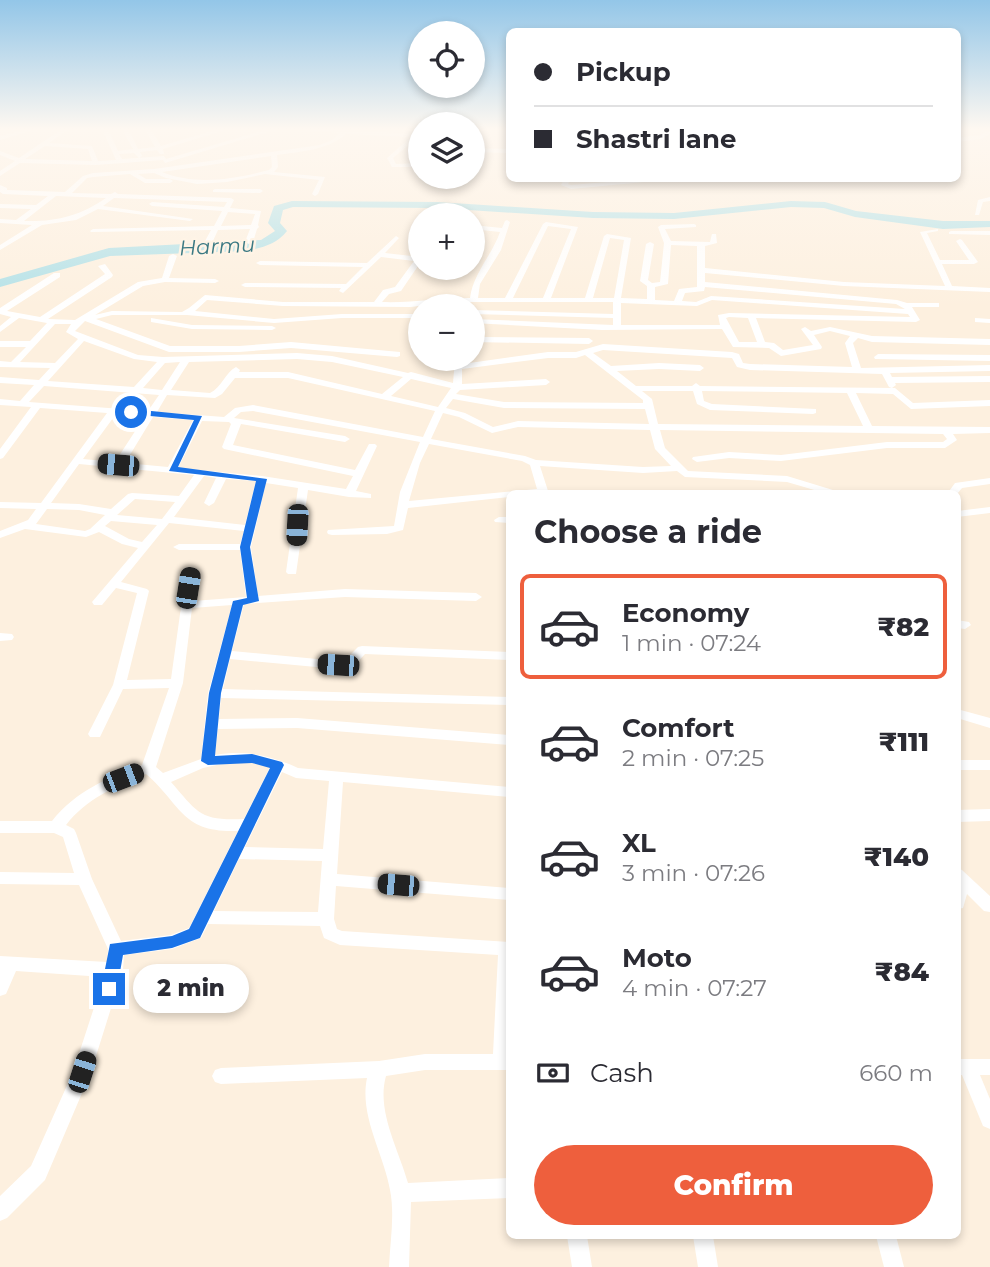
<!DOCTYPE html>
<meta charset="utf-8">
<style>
:root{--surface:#fff;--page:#f2f2f3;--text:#2b2b33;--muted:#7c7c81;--line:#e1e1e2;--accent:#ee5f3d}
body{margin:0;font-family:Montserrat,sans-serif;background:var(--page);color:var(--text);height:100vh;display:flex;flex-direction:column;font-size:26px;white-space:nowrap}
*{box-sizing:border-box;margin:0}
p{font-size:23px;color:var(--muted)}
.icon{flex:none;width:38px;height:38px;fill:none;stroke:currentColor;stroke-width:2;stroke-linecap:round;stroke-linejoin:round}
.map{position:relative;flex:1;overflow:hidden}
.drawer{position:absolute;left:506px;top:490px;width:455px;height:749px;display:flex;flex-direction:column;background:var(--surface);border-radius:10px;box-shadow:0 4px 10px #0003}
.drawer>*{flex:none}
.guide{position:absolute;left:506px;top:28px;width:455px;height:154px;border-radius:10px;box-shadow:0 4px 10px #0003;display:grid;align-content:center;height:154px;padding:0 28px;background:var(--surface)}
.controls{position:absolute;left:408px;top:21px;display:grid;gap:14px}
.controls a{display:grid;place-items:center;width:77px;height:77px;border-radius:50%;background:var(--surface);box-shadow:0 4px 10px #0003;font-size:35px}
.end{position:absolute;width:32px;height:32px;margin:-16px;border:9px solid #1a73e8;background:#fff;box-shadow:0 0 0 4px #fff}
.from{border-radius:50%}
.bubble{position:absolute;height:49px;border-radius:24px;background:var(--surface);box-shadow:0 4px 10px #0003;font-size:23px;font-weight:800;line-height:49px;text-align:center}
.car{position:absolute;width:21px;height:42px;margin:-21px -10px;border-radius:9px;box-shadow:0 0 5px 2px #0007;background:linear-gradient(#222 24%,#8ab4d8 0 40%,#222 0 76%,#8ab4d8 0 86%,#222 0)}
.guide b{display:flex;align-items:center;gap:24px;height:66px;font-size:26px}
.guide b+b{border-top:2px solid var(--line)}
.guide i{width:18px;height:18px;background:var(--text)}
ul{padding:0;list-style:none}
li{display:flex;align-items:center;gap:21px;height:105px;margin:0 14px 10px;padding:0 14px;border:4px solid transparent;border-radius:10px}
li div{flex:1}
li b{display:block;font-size:26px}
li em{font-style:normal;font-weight:800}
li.active{border-color:var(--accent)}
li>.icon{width:63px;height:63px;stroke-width:1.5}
h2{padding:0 28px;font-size:32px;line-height:84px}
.pay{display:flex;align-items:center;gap:18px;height:77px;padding:0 28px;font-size:26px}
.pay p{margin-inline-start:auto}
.cta{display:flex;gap:14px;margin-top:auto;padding:14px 28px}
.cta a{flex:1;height:80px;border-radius:42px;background:var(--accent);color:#fff;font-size:28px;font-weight:800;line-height:80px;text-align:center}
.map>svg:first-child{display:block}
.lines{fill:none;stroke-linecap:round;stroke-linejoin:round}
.river{fill:#b3e1e7;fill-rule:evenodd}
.minor{fill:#fff;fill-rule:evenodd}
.route{fill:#1a73e8}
.labels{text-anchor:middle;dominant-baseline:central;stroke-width:5;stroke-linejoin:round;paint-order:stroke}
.far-water-label{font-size:21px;font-style:italic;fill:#3b7983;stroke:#fff4e6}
</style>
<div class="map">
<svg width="990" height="1267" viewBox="0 0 990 1267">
<rect width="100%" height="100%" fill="#fdf0df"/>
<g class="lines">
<path class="river" d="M292 201 438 202 593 212 674 213 791 201 825 202 856 211 943 221H990V227L943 229 855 217 824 208 791 207 674 219 593 218 438 208 293 207 283 210 280 223 287 231C276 245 263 247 246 251L110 256 0 287V279L109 248 261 240 275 231 268 223 274 206Z"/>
<g class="minor">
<path d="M26 129H36L0 140V136Z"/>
<path d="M62 129H69L49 143 92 146 98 161 116 160 102 129H108L118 151 133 149 122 129H128L138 149 155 147 145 129H151L161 146 218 129H228L163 149 164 154H160L157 150 140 152 142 156 139 158 134 153 119 154 122 159 164 156 166 159 268 129H278L165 163 163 160 96 165 20 163 0 176V171L15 161 0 155V151L19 158ZM45 146 88 149 92 161 25 159Z"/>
<path d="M291 129H351L350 130 414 134 420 130V137L417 138 393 158 396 164 420 163V167H392L387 158 411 137 346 134C326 151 302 151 277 155L278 167 274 172 325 177 318 194 315 196 312 194 319 180 265 174 227 182 197 184 166 178 154 173 138 174 146 179H170L173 181 170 183H145L130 174 93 177 87 178 72 193 111 194 115 192 118 194 231 198 234 200 230 208 261 211 258 225 259 227 257 229 253 242 249 244 245 242 250 229 218 230 212 243 208 245 204 243 211 230 91 232 90 231 93 229 214 226 222 211 152 206 149 204 152 202 224 207 227 202 114 198 103 206 193 219 190 221 98 209 76 220 42 225 0 250V245L32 225 0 223V219L16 220 31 209 0 208V204L36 205 48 196 3 194 0 192V185L7 188V190L65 192 83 176 93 173 154 169 320 145 332 140 340 133ZM271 156 272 167 269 170C234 179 196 186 162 172ZM56 196 106 198C80 216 56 222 24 221ZM228 212 255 214 251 225 221 226Z"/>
<path d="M990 130V134L981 139 957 142V138L980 135Z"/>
<path d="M472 148 509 149V153L472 152Z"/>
<path d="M472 157 483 160 484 161 481 163 472 161Z"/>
<path d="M565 178H571L568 184 571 185 654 178H686L571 189 561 185Z"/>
<path d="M215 189H260L263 191 260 193 213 192V190Z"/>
<path d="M990 197V201L983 202 979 215H975L978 200Z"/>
<path d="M507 220 510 222 501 250 480 284 478 298H505L543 224 546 222 578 227 551 298H585L604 236 607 234 631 238 621 298 647 299V286L640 281 646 244 650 242 654 244 648 280 652 283 660 282 664 243 658 227 661 225 694 224 696 225V227L665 229 671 241 710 242 712 234H716L717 243 705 246V268L844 282 945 286 920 232 938 229V231L927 233 940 260H969L956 241 960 239 962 240 978 262 974 264H942L952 286 990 288V292L844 286 705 273V282L897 300 907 303H939V307H912L920 320 916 322 756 318 765 342 774 343 783 350 813 345 801 329 805 327 811 331 830 327 872 336 990 339V345L872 342 858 338 853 343 861 368 990 365V371L890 373 892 377 990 376V382L895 383 896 385 892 388 889 387 882 374 750 370 737 367 732 358 603 350 593 353 611 366 659 363 700 365 704 368 700 371 659 369 617 371 636 386H692L696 383 700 386 895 388 913 403 990 400V406L911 409 893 394 856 393 872 426 990 427V433L953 434 957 440 945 448H887L781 461 729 458 697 462 692 459 693 457 729 452 781 455 887 442H943L947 439 943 434 660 430 665 448 688 471 787 476 846 494H828L787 482 685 477 677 471 643 473 540 466 549 494H509V497L408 508 403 530 387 534 332 535 328 534 327 532 328 530 394 526 400 492 420 442 253 411 241 412 234 418 345 436 350 439 345 442 241 424 233 445 355 470 369 444H375L377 446 356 491 371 494V498L349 497 308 490 296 574H288L286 572 298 488 266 483 251 547 258 596 345 589 476 593 482 597 476 601 345 597 244 604 232 651 338 661 345 660 358 647 362 646 509 652V660L365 654 353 667 338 669 230 659 223 689 509 697V705L221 698 219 719 297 718 509 735V745L297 728 218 729 215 755C246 750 270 755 298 768L509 787V797L343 782 337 874 509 888V900L336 886 334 919 337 929 342 931 509 942V1070H425L386 1076C376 1111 399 1150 408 1183L509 1178V1198L411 1202 409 1267H389C390 1242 395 1215 390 1190 384 1154 359 1116 367 1078L221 1084 215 1082 212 1076 215 1070 221 1068 379 1061 425 1054H493L498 955 340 945 324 938 320 926 208 924 201 938 172 949 124 955 123 970 91 1072 45 1180 7 1218 0 1221V1196L31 1166 73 1072 104 977 16 971 6 994 0 996V956L107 962 108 949 79 885 0 884V872L74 873 63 837 54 833H0V821H52C76 791 107 778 142 765L169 688 123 689 100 737H90L88 734 113 685 137 593 116 588 102 605H94L92 602 138 548 122 544 99 532 86 537 25 529 0 538V531L28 520 36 509 0 508V502L41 503 107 413 40 408 3 458 0 459V449L31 407 0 405V399L20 401 34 385 0 383V377L39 380 50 368 0 367V361L11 362 26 347H0V341H30L47 323 19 318 0 332V326L11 317 0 314V308L54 273H60V277L7 311 40 317 105 274 98 266 105 264 113 275 112 277 48 319 75 320 138 282 162 278 169 256 173 254 177 256 169 278 215 279 219 281 215 283 165 282 143 286 95 315 112 311 182 312 189 308 205 295 283 302H374L383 290 395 287 414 261 381 257 343 293 339 291 341 288 245 287 241 285 245 283 346 284 363 267 260 265 256 263 260 261 367 263 396 236 399 238 385 253 420 257V263L401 291 389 294 382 302C412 303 441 298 470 298 473 274 492 255 500 232L472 229V225L502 228 505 221ZM548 226 571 229 543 298H513ZM610 238 624 240 614 298H593ZM671 245 697 246V287L679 289 674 301 655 300V287L668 284ZM705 287 896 304 905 309 711 296 696 302 682 301 685 293 704 291ZM207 300 283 306 411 307 447 302H613V314L472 310V314L613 318V325L472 319V323L602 330 722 329 733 347 769 348 781 356 821 349 822 347 814 335 830 331 850 336 845 343 852 367 750 364 743 363 739 354 732 352 603 344 576 352H548L462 364 461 359H455L453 383 411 372 408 373 332 356 297 353 163 357 138 355 75 331 85 321 169 352H239L291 348 397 357 400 356V352L291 342 239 346H170L96 319 112 315H187L274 323 342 318H420V314H342L274 319 195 311ZM712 300 908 314 910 317 729 313 718 315 720 325H621V303L697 306ZM729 317 748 318 757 342H739L726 318ZM55 324H71L66 332 78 339 55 363 20 362ZM84 341 134 359 157 362 134 387 48 381ZM585 355 643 400V403L504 402 456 394 460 390 546 385 550 382 546 379 462 384V369L548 358H576ZM297 359 332 362 403 377 382 394 288 372H239L240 370 236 367C225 373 222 387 210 393L171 390 189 362ZM180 362 162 390 143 388 165 363ZM235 378H288L435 411 423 437 253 405 235 408 224 417 157 412 167 395 215 398 222 394ZM411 379 451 388 438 407 391 396ZM44 386 159 395 148 411 29 402ZM642 391H693L697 404 710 410 813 414 816 413V409L712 404 704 401 702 391 847 393 863 426 658 424 652 399ZM453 399 504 408 645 409 649 424 518 421 493 427 465 413 446 408ZM443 413 459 417 492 433 518 427 650 430 655 449 671 466 643 467 536 460 525 456 431 439ZM116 414 145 416 115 462 83 459ZM153 417 193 420 168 467 125 463ZM202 421 229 422 231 424 222 447 224 449 353 476 346 489 262 476 178 468ZM429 444 522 461 530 465 537 489 409 501 420 463ZM79 464 194 475 179 496 132 493 128 494 111 509 79 504 51 503ZM204 476 216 478 204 503 209 506 214 503 226 479 256 481 245 525 174 517ZM135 499 175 502 162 519 117 515ZM47 509 79 510 105 515 90 529 85 531 36 524ZM111 521 157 525 142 542 129 539 105 526ZM169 523 244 531 240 544H179L173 547 179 550H240L246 597 193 601 197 571 195 569H187L179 605 181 607 171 679 127 680 149 591 147 589 121 582ZM232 605 208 693 201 759 163 773 156 767 183 683 192 608ZM226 763H253L270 767 244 819C200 821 198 813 171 782L203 768ZM282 772 296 778 329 781 323 849 245 847ZM146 774C182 805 181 833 238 831L189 928 171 935 121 941 92 879 76 833 74 829 66 825C86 799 116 786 146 774ZM239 859 322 861 318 912 214 911Z"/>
<path d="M951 231H990V235L949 234V232Z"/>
<path d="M151 318 192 325 272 326 276 328 272 330 192 329 151 322Z"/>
<path d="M975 318 990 319V323L975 322Z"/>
<path d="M476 337 589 338 593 341 589 344 473 342V338Z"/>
<path d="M878 354 990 355V361L875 359 874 357Z"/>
<path d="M990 478V484L962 488 957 494H947L955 483Z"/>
<path d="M990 507V513L957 517V511Z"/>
<path d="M499 517H509V523L495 522 494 520Z"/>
<path d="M957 620 969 622 971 625 965 629 957 628Z"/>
<path d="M0 633 12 634 14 637 12 640 0 641Z"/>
<path d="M957 709 990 718V728L957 718Z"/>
<rect x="957" y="760" width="33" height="10"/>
<path d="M990 809V821L957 822V810Z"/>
<path d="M957 868 962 870 990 896V912L984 911 967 894 963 908 957 909Z"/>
<path d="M957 1059H990V1075H980L990 1099V1129L983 1126 962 1075H957Z"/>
<path d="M567 1236H587L592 1267H572Z"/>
<path d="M693 1236H713L718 1267H698Z"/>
<path d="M876 1236H896L904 1267H884Z"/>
</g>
</g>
<linearGradient id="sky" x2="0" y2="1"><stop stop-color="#93c6e8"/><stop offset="0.42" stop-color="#fef8f1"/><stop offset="1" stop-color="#fef8f1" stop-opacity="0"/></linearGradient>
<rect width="990" height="307" fill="url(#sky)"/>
<path class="route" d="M131 409 202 416 178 467 267 479 250 547 259 601 243 605 221 693 215 756 252 754 282 762 284 765 200 938 172 948 123 955 117 989 109 996 101 989 110 944 172 936 189 929 270 768 252 763 208 765 201 761 209 693 233 601 247 598 240 547 256 481 169 471 194 420 128 414Z"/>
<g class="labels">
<g class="far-water-label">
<text transform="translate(217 246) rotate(-3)">Harmu</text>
</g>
</g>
</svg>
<div class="controls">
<a><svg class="icon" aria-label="locate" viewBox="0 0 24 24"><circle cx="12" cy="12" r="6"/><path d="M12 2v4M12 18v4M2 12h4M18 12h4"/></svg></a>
<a><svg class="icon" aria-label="layers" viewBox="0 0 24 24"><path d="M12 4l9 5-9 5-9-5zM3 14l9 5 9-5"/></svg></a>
<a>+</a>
<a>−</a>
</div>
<i class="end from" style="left:131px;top:412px"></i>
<i class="end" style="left:109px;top:989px"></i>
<div class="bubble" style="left:133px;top:964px;width:116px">2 min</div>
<i class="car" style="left:118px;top:465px;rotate:275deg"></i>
<i class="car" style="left:297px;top:525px;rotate:183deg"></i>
<i class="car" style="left:188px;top:588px;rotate:9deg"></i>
<i class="car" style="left:338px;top:665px;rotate:274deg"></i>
<i class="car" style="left:123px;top:778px;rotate:69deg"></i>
<i class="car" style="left:398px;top:885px;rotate:275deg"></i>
<i class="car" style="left:82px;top:1072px;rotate:18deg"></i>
<div class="guide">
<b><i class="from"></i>Pickup</b>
<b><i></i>Shastri lane</b>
</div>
<section class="drawer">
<h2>Choose a ride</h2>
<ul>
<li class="active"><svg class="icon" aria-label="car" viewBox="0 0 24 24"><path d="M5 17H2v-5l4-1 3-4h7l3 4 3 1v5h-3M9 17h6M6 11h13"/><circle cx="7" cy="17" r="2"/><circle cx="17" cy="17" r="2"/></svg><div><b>Economy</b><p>1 min · 07:24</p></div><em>₹82</em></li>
<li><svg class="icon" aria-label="car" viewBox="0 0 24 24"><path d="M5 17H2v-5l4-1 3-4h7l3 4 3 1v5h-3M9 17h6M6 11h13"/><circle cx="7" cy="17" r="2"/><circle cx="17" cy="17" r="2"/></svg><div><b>Comfort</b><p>2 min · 07:25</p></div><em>₹111</em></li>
<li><svg class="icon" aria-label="car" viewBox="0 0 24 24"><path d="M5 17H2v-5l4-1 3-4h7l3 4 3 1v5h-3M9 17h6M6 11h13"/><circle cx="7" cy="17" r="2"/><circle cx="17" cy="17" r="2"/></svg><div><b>XL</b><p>3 min · 07:26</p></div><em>₹140</em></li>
<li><svg class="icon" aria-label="car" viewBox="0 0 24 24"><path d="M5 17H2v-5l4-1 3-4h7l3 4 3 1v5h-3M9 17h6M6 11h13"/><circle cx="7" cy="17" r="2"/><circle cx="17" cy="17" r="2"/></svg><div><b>Moto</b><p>4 min · 07:27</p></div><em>₹84</em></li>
</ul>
<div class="pay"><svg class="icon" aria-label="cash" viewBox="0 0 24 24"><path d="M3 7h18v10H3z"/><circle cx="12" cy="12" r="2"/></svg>Cash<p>660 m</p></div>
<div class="cta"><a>Confirm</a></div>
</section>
</div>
